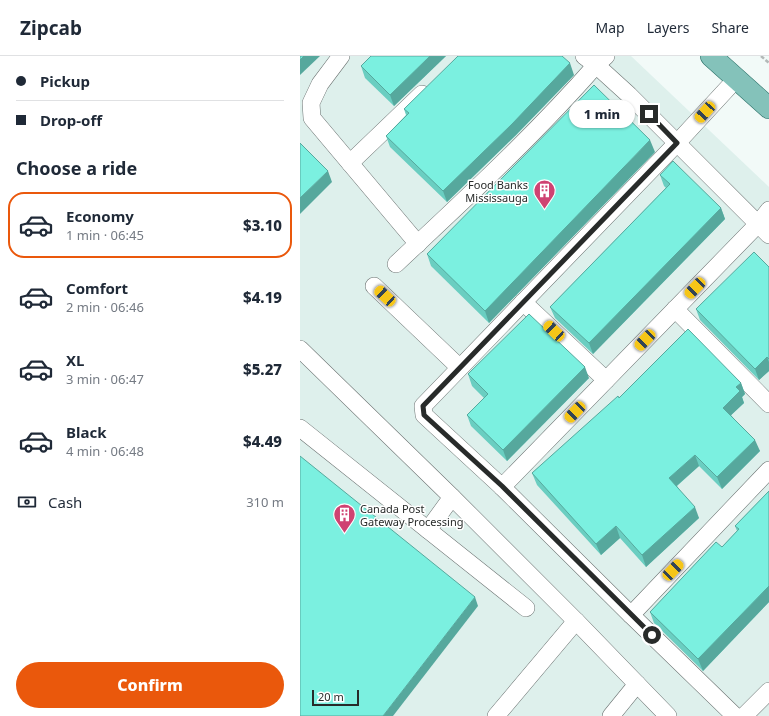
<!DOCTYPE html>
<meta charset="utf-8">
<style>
:root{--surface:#fff;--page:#f2f2f3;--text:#1f2937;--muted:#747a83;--line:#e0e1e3;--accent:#ea580c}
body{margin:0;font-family:"Noto Sans",sans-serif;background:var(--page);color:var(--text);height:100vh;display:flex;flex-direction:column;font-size:15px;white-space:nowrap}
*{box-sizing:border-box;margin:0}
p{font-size:13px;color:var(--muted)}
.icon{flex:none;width:22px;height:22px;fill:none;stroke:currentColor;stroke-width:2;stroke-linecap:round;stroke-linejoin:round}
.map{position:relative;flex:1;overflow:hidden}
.drawer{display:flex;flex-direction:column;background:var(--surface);width:300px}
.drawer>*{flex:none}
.top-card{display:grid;align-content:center;height:88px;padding:0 16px;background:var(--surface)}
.scale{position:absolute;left:12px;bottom:10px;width:47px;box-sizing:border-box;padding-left:4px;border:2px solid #282b2a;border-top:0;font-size:11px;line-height:14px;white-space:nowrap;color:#282b2a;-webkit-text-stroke:3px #fff;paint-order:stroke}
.end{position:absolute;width:18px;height:18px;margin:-9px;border:5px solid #282b2a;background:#fff;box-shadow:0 0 0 2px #fff}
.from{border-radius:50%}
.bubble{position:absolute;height:28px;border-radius:14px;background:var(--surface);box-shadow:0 1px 3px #0004;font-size:13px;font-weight:800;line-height:28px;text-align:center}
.car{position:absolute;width:12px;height:24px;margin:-12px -6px;border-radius:5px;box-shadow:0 0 3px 1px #0007;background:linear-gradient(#f5c518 24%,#345 0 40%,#f5c518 0 76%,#345 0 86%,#f5c518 0)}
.top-card b{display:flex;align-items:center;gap:14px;height:38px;font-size:15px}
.top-card b+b{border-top:1px solid var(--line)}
.top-card i{width:10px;height:10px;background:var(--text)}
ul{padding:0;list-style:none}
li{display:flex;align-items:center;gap:12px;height:66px;margin:0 8px 6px;padding:0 8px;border:2px solid transparent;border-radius:16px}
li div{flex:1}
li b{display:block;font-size:15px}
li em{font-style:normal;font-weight:800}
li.active{border-color:var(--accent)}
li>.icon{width:36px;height:36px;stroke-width:1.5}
h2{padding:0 16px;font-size:18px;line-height:48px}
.pay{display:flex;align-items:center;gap:10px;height:44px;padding:0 16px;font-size:15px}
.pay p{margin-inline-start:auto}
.button{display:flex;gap:8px;margin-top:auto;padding:8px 16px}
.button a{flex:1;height:46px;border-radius:24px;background:var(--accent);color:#fff;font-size:16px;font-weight:800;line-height:46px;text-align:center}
header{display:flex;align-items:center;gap:24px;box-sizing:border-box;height:56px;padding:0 20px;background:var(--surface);border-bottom:1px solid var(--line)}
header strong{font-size:19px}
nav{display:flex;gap:22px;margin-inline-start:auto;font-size:14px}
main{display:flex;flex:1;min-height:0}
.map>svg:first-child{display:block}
.built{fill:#def0ec}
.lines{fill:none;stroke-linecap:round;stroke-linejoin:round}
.minor-casing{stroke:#6a7170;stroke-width:18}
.major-casing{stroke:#2e726a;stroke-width:22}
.path{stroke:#b3b9b8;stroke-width:2.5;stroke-dasharray:4 2;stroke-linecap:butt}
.minor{stroke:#fff;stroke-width:17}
.major{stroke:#84c2ba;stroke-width:21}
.wall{fill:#6acec1}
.shaded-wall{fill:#56a89d}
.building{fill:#7bf0e0;stroke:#56a89d}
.route{stroke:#282b2a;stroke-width:5}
.labels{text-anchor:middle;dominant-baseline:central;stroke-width:3;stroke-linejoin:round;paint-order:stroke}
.poi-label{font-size:11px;fill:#282b2a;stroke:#fff;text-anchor:end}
</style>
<header>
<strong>Zipcab</strong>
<nav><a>Map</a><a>Layers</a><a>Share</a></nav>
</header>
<main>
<section class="drawer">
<div class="top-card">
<b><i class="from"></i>Pickup</b>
<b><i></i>Drop-off</b>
</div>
<h2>Choose a ride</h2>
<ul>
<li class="active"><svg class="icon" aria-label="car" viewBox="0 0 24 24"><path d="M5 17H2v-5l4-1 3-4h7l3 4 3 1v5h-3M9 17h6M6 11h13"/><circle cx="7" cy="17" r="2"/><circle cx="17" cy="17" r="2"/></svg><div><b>Economy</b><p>1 min · 06:45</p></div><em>$3.10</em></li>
<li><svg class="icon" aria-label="car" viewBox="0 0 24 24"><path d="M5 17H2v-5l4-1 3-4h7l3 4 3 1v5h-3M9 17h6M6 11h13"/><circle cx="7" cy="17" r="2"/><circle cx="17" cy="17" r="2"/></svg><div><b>Comfort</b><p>2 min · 06:46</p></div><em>$4.19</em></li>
<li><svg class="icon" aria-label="car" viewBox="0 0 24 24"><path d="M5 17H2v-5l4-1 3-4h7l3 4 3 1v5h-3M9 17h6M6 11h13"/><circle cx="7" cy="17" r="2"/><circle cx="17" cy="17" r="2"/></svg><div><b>XL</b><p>3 min · 06:47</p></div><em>$5.27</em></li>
<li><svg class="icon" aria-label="car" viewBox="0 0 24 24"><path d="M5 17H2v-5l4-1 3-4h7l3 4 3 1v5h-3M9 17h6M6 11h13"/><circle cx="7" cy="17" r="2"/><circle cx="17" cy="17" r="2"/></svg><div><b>Black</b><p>4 min · 06:48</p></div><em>$4.49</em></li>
</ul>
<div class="pay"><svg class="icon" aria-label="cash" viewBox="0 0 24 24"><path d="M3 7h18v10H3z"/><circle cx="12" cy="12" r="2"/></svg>Cash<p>310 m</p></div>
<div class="button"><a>Confirm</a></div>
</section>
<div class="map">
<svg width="469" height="660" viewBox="0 0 469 660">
<rect width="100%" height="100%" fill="#f2faf8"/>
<path class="built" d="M0 0H331L469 131V660H0Z"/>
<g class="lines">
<defs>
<g id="minor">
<path d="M41 0 20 28 11 47 12 62 118 188"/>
<path d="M284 0 296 9 306 0"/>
<path d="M50 107 122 38"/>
<path d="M469 154 458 168 377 87 123 350 124 359 202 431 458 168 469 179"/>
<path d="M96 208C164 144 234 80 296 9L329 39 377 87 437 22"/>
<path d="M74 230 159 311"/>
<path d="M223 246 306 324"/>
<path d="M375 253 469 348"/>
<path d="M0 293 152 441 276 565 196 660"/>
<path d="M0 372 226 552"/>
<path d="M202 431 331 559 469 414"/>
<path d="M128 474 152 441"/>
<path d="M331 559 435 660"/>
<path d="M276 565 337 628 311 660"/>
<path d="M337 628 368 660"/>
<path d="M444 660 469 635"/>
</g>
<path id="major" d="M411 0 469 52"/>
</defs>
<use href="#minor" class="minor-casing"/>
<use href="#major" class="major-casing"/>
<path class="path" d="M461 0 469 7"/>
<use href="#minor" class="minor"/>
<use href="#major" class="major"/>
</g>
<g class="wall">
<path d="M71 0H146L94 50 65 22 61 10Z"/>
<path d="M274 19 216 79 147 146 90 91 86 80 106 59 104 53Z"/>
<path d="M355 96 189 267 131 210 127 198Z"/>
<path d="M360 119 421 152 425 163 293 298 255 262 250 251 366 132 364 130Z"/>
<path d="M469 211V315L459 324 400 264 396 253Z"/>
<path d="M168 318 289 322 207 405 171 370 167 359 184 342 172 330Z"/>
<path d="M441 327 445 338 442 341 444 347 431 359 460 395 422 433 399 410 377 430 399 462 346 511 320 482 301 499 237 429 232 417 319 342Z"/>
<path d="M469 435V546L403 615 354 567 350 556 422 491 437 475 435 470Z"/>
</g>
<g class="shaded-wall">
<path d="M4 0H20L0 19V4Z"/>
<path d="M130 0H146L94 50 90 39Z"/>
<path d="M270 7 274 19 216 79 147 146 143 135Z"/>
<path d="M350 84 355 96 189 267 185 255Z"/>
<path d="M28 115 32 126 0 158V142Z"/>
<path d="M421 152 425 163 293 298 289 287Z"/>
<path d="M467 301 469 306V315L459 324 455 313Z"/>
<path d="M285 311 289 322 207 405 203 394Z"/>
<path d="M441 327 445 338 442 341 444 347 427 363 423 352 436 331Z"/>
<path d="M455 384 460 395 422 433 417 421Z"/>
<path d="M395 399 399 410 373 433 369 422Z"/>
<path d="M395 451 399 462 346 511 342 499Z"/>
<path d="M316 470 320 482 301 499 296 488Z"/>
<path d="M469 530V546L403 615 398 603Z"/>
<path d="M175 541 178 550 93 660H83Z"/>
</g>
<g class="building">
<path d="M0 0H4L0 4Z"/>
<path d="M71 0H130L90 39 61 10Z"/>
<path d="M158 0H262L270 7 212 68 143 135 86 80 109 57 104 53Z"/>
<path d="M294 29 350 84 185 255 127 198Z"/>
<path d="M0 87 28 115 0 142Z"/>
<path d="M373 105 421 152 289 287 250 251 370 128 360 119Z"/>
<path d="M454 196 469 211V303L467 301 455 313 396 253Z"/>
<path d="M229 258 285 311 203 394 167 359 188 338 168 318Z"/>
<path d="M388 273 441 327 436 331 440 335 423 352 455 384 417 421 395 399 369 422 395 451 342 499 316 470 296 488 232 417 318 340 319 342Z"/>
<path d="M0 400 175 541 83 660H0Z"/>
<path d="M469 435V530L398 603 350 556 416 486 422 491 439 473 435 470Z"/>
</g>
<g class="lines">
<path class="route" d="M349 58 377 87 123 350 124 359 202 430 352 579"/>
</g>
<defs>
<symbol id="building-pin" viewBox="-11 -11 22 30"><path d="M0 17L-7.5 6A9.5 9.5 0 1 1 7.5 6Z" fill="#cf4272" stroke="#fff"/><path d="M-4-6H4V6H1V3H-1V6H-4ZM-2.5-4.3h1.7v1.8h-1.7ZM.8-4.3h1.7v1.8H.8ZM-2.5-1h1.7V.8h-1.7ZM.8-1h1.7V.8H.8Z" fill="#fff"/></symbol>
</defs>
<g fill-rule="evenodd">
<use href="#building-pin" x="232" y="122" width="25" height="34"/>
<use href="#building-pin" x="32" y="446" width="25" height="34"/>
</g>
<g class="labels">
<g class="poi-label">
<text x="228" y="128">Food Banks<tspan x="228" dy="13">Mississauga</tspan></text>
<text x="60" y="452" text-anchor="start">Canada Post<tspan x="60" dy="13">Gateway Processing</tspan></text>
</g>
</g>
</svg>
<div class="scale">20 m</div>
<i class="end from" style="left:352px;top:579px"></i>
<i class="end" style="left:349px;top:58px"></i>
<div class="bubble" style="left:269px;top:44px;width:66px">1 min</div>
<i class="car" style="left:405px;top:56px;rotate:222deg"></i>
<i class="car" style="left:395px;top:232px;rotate:224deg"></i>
<i class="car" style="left:85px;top:240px;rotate:313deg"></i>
<i class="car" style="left:254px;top:275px;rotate:313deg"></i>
<i class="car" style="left:345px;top:284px;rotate:224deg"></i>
<i class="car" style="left:275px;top:356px;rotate:224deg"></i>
<i class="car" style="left:373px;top:514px;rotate:44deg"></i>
</div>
</main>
